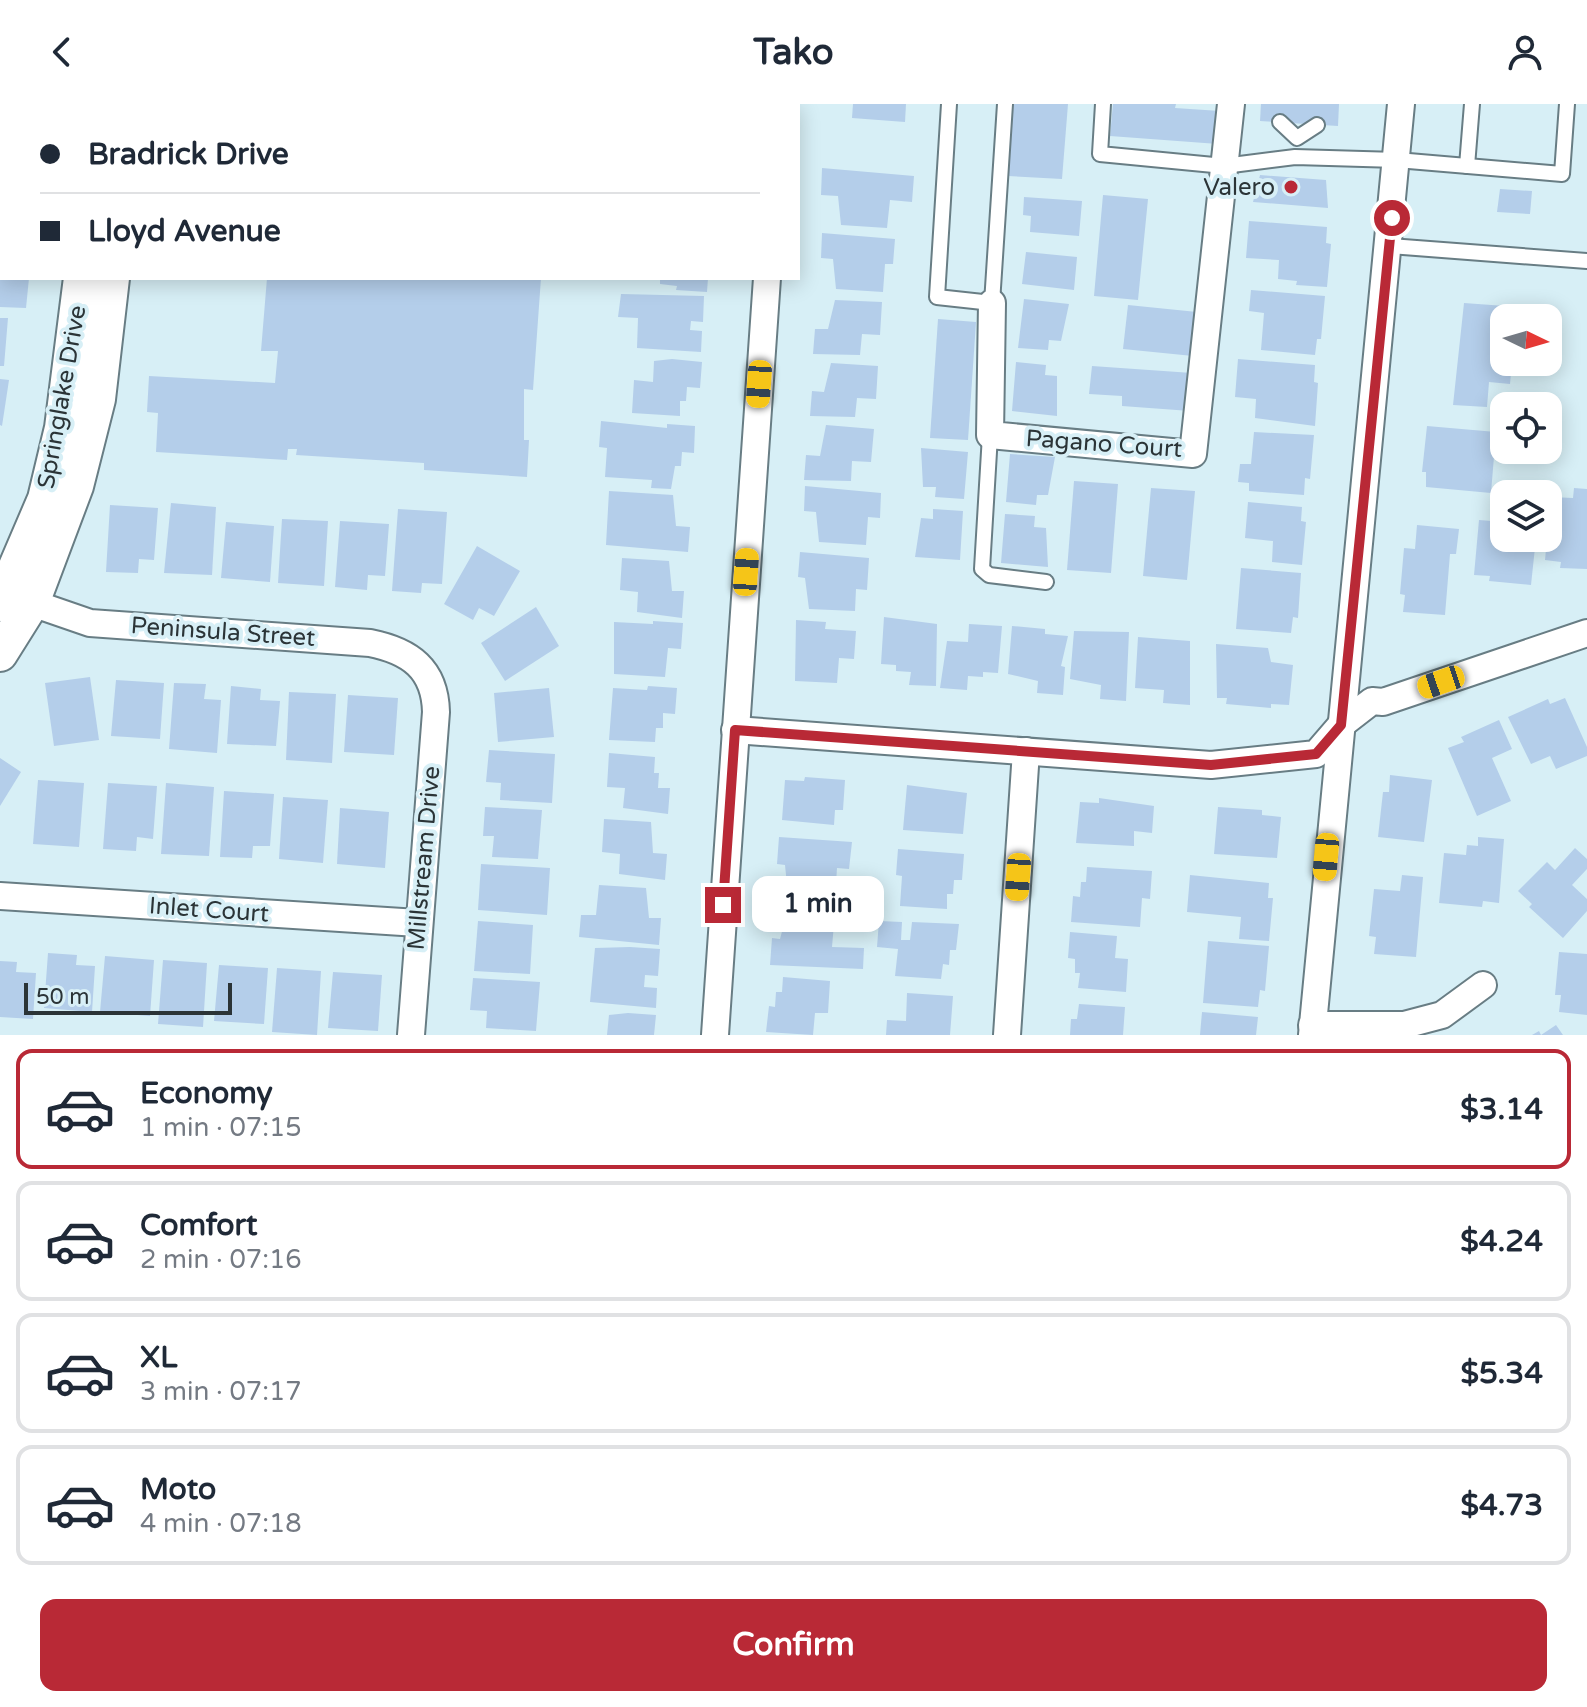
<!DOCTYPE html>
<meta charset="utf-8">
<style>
:root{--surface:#fff;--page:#f2f2f3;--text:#1f2937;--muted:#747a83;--line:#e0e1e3;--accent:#b92936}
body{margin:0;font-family:"Varela Round",sans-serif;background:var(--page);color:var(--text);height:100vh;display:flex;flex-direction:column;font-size:30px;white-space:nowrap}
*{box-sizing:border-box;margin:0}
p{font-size:26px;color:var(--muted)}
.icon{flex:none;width:44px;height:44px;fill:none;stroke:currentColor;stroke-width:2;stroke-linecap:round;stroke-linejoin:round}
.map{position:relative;height:931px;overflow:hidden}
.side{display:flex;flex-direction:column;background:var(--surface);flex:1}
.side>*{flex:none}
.hud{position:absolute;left:0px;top:0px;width:800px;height:176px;box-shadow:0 4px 20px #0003;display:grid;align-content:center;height:176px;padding:0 40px;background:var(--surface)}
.needle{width:52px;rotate:95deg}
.buttons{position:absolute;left:1490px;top:200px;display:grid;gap:16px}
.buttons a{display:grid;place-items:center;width:72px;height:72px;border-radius:16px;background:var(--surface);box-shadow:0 4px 20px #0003;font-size:40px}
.scale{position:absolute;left:24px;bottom:20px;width:208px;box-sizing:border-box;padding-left:8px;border:4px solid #2b3437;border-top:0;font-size:22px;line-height:28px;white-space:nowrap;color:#2b3437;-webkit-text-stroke:6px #d7eff6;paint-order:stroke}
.end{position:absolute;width:36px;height:36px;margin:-18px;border:10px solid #b92936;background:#fff;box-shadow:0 0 0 4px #fff}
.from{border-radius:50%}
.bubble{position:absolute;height:56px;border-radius:16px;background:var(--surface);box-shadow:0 4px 20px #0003;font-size:26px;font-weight:700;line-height:56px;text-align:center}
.car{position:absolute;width:24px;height:48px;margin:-24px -12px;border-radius:10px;box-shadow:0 0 6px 2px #0007;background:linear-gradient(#f5c518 24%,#345 0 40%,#f5c518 0 76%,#345 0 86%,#f5c518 0)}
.hud b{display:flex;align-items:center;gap:28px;height:76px;font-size:30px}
.hud b+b{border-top:2px solid var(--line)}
.hud i{width:20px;height:20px;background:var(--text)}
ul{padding:14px 0 0;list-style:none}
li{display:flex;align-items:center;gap:24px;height:120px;margin:0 16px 12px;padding:0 24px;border:4px solid var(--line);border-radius:16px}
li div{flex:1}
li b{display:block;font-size:30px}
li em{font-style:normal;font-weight:700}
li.on{border-color:var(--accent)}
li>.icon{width:72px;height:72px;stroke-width:1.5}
.cta{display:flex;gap:16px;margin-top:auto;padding:16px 40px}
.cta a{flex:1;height:92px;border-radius:16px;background:var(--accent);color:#fff;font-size:32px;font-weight:700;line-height:92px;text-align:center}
header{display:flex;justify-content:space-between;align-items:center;height:104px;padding:0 40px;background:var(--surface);font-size:36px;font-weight:700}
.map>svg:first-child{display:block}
.building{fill:#b4ceea}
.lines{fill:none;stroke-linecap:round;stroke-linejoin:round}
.service-casing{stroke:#687d84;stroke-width:18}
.minor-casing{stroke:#687d84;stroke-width:30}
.tertiary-casing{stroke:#687d84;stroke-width:38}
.service{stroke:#fff;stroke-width:14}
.minor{stroke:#fff;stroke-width:26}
.tertiary{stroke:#fff;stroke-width:34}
.route{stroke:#b92936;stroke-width:10}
.poi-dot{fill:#b92936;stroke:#d7eff6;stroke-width:3}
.labels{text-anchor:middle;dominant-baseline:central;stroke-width:8;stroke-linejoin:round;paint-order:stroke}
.poi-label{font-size:24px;fill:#2b3437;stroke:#d7eff6;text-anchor:end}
.street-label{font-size:24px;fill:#2b3437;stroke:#d7eff6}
</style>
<header><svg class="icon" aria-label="back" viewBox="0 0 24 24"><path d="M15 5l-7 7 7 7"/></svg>Tako<svg class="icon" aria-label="person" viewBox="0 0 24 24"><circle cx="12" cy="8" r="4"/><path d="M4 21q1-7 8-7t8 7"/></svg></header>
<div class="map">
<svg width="1587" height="931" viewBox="0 0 1587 931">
<rect width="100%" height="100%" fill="#d7eff6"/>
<g class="building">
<path d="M853 0H906L905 18 852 14Z"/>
<path d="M1013 0H1068L1062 75 1008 72Z"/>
<path d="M1113 0H1176L1175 4 1220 7 1218 40 1110 32Z"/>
<path d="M1261 0H1339L1338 22 1260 17Z"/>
<path d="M822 64 914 72 912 98 890 96 887 124 841 121 838 92 821 91Z"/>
<path d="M1260 71 1326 76 1328 104 1253 98Z"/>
<path d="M1500 85 1532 87 1530 110 1497 108Z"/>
<path d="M1103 91 1148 95 1138 196 1094 192Z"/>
<path d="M1024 93 1082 97 1079 132 1030 128 1031 112 1023 111Z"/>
<path d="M1249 117 1327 123 1326 139 1331 140 1327 183 1296 181 1297 177 1278 175 1279 156 1246 154Z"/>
<path d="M822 129 895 135 893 160H885L883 188 836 185 833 155 821 154Z"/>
<path d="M1026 148 1077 153 1074 186 1022 180Z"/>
<path d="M0 174H29L26 204 0 203Z"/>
<path d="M267 174H541L533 286 524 285V336H529L527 373 424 366V359L296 351 297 345H288L287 356 156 348 158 309 147 308 149 272 275 279 278 247H261Z"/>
<path d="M660 174H708L707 188 676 186 677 182 660 180Z"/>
<path d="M1251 186 1325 192 1321 235H1317L1315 251 1261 246 1264 209 1249 207Z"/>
<path d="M621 190 704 192 703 218 691 217 690 226 702 227 701 248 637 244 638 214 618 213Z"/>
<path d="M1024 195 1069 200 1061 237 1049 236 1048 246 1018 244Z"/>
<path d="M835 196 882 198 880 231 862 230 860 251 813 250 815 225H828Z"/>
<path d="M1464 199 1505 202 1502 246 1504 258H1512L1510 280 1489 278 1487 303 1453 301Z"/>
<path d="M1128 201 1197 208 1193 252 1123 245Z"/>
<path d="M0 214H8L4 262H0Z"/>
<path d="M938 215 976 218 968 336 930 334Z"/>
<path d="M672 255 702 258 700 284 687 283 686 297H680V312L632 309 634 276 653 278 654 257Z"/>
<path d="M1238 255 1315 261 1314 278 1318 279 1315 322 1255 314 1256 295 1235 293Z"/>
<path d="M1016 258 1046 261 1045 271 1057 272V312L1012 307Z"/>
<path d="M831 259 878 262 876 295 857 294 855 313 810 312 812 287 824 288Z"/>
<path d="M1092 262 1192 269 1190 307 1122 302V292L1089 290Z"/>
<path d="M0 275 9 276 2 322 0 321Z"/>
<path d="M601 317 667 324V320L695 322 694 349 682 348 681 362H675L671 385 651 384 652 376 605 373 607 344 599 343Z"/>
<path d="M826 321 874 325 871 358 852 357 851 377 804 376 806 351 820 352Z"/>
<path d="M1427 322 1496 328 1491 389 1426 383V368H1422Z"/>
<path d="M1254 328 1314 331 1310 375 1305 374 1304 391 1249 387V379L1238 378 1240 360H1251Z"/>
<path d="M921 344 968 348 964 395 935 393 936 383H923Z"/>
<path d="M1010 350 1055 353 1048 391H1037L1036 401 1006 398Z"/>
<path d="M1074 377 1118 380 1111 469 1067 466Z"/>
<path d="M805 382 881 389 880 414 868 413 866 441 819 438 816 408 804 407Z"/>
<path d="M1151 384 1195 387 1187 476 1143 472Z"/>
<path d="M1574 384 1587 385V465L1560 464 1561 458 1545 456 1551 393 1573 394Z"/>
<path d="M609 387 673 391 676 422 690 423 688 448 606 441Z"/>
<path d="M1248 398 1302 403 1301 417 1306 418 1302 461 1272 458 1273 437 1245 434Z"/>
<path d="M171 399 216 403 212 471 164 469Z"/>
<path d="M110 401 158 404 154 456 139 455 138 469 106 468Z"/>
<path d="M398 405 447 408 442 480 422 479 421 489 392 487Z"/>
<path d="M933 405 963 407 960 456 915 453 921 414 933 415Z"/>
<path d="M1005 410 1035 412 1034 423 1046 424 1048 463 1001 459Z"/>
<path d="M282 415 328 417 324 482 278 479Z"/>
<path d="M1479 416 1504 418V434H1536L1531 481 1489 477 1490 472 1474 471Z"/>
<path d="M340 417 389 420 385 472 368 471 367 486 335 483Z"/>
<path d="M226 418 274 422 270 478 221 474Z"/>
<path d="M1417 421 1459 425 1456 450H1450L1445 511 1403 508 1405 491 1400 490 1404 444 1415 445Z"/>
<path d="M477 442 520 467 494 512 479 504 473 516 444 500Z"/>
<path d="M800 448 869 454 867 486 856 485 855 507 809 505 805 474 798 473Z"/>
<path d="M622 454 669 457 672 487H684L682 514 637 508 638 488 620 486Z"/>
<path d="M1241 464 1301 469 1298 514 1293 513 1291 529 1236 525Z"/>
<path d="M536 503 559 542 505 577 481 539Z"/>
<path d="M884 513 937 520 936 582 909 581 911 568 896 567V561L881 560Z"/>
<path d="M796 516 826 518 825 525 856 527 854 555 839 554 837 579 795 577Z"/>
<path d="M653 517 683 519 681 545 668 544 665 573 614 570V518L653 520Z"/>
<path d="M969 520 1002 522 998 569 983 568V573L968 572 967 586 940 584 947 537 968 538Z"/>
<path d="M1012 522 1045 525V530L1068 532 1061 562 1065 563 1063 591 1037 589 1038 577 1008 570Z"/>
<path d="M1074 527 1129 528 1126 597 1100 595 1101 581 1070 575Z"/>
<path d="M1138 533 1190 537V601L1163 599 1164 586 1135 584Z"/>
<path d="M1216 540 1268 544 1271 558 1293 561 1289 601 1271 600V604L1226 600 1227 594H1217Z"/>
<path d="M90 573 99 636 54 642 45 579Z"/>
<path d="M116 576 164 579 160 635 111 632Z"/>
<path d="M174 579 206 580 204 595 221 596 217 649 169 645Z"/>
<path d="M231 582 261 585 260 596 280 597 276 642 227 640Z"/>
<path d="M648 582 677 584 675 610 663 609V624H656L655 638 609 636 613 584 647 586Z"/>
<path d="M549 584 554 633 498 638 494 589Z"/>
<path d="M289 588 336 590 332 659 286 656Z"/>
<path d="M348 591 398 594 394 651 344 648Z"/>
<path d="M1565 594 1587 643V652L1556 665 1550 652 1531 660 1508 613 1548 595 1550 600Z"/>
<path d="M1499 616 1512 645 1492 654 1511 697 1477 712 1448 644 1464 638 1461 633Z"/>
<path d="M489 646 555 650 552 699 500 696 501 679 486 678Z"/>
<path d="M609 649 655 653 654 669H659L658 684H670L668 710 623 704 625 684 607 683Z"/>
<path d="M0 654 21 668 0 702Z"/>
<path d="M1390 671 1432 676 1424 738 1378 733 1383 688H1389Z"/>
<path d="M805 673 845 676 843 706H835L834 721 782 716 785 676 804 677Z"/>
<path d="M38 676 84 679 79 743 33 740Z"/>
<path d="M108 679 157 682 153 735 137 733 136 747 103 745Z"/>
<path d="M166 679 214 683 209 752 161 750Z"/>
<path d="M907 681 967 689 963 730 903 726Z"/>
<path d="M224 687 274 690 270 742H253L252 754 220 753Z"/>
<path d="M283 693 328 696 323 759 279 755Z"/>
<path d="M1099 694 1154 702 1152 729 1134 727V742L1076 739 1080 698 1099 699Z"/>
<path d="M485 703 542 706 538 755 492 753 494 732H483Z"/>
<path d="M1218 703 1262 706V711L1281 713 1277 754 1214 750Z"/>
<path d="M340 704 389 708 385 764 337 760Z"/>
<path d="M604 715 651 718 653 749 667 750 665 776 619 770 620 750 602 748Z"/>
<path d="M779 733 852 738 849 765 837 764 835 794 788 791 785 761 777 760Z"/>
<path d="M1478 733 1504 735 1499 799 1483 797 1482 803 1439 799 1444 749 1466 751 1467 741 1478 742Z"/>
<path d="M1575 744 1587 755V765L1572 781 1587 795V807L1563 834 1529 803 1532 800 1518 787 1547 758 1555 766Z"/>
<path d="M898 745 964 750 962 776H954L953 790H947V805L900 802 902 772 896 771Z"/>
<path d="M481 760 550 764 547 811 478 806Z"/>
<path d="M1087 763 1152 767 1150 795 1142 794 1140 823 1071 818 1073 792 1080 793 1081 778H1086Z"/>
<path d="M1190 771 1269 779 1268 794H1273L1269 837 1239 835 1241 813 1187 808Z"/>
<path d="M1402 771 1423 773 1416 853 1374 850 1376 833 1369 832 1374 785 1400 787Z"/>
<path d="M599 781 646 784 649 814H661L659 841 579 833 581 811H596Z"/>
<path d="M788 805 835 808 832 843 864 844 863 865 770 861 772 834 780 835Z"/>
<path d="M478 817 533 821 530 870 474 867Z"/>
<path d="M879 817 902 818 901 836H910L912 818 959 820 956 846H950L949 861 943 860 941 875 895 872 898 845 877 843Z"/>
<path d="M1070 828 1117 832 1115 854 1128 855 1126 888 1078 884 1080 869H1075V855L1068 854Z"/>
<path d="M1208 837 1269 842 1265 887 1260 886 1258 903 1203 899Z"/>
<path d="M630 843 660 845 658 872 645 871 644 883 657 884 656 904 590 898 595 844Z"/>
<path d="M1559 848 1587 850V911L1559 908 1561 891H1555Z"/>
<path d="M48 849 77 851 76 861 95 862 92 908 44 904Z"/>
<path d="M105 852 154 856 150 912 100 908Z"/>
<path d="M163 856 207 859 203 923 158 920Z"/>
<path d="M0 857 17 858 16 868 36 869 33 915 0 913Z"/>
<path d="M219 861 268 864 264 920 214 917Z"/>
<path d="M277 864 321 867 317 931 272 928Z"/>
<path d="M333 868 382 871 378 927 328 924Z"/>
<path d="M783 873 830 877 828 909H815L813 931 766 928 769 902 775 903 776 888H782Z"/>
<path d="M473 874 540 878 536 927 486 924 487 907 470 906Z"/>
<path d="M907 889 953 892 950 931H886L887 916 906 917Z"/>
<path d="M1079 900 1125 903 1123 931H1070L1071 915H1077Z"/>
<path d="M1202 908 1258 913 1256 931H1200Z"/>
<path d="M628 909 656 911 654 931H607L609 911Z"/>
<path d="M1556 921 1563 931H1532L1539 927 1541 931Z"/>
</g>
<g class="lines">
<defs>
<g id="service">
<path d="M949 0 937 193 992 199 1005 0"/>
<path d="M1103 0 1100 50 1224 62 1295 53 1397 56 1562 70 1567 0"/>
<path d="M1280 18 1297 34 1317 21"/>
<path d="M1467 62 1472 0"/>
<path d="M1390 142 1587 157"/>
<path d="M990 331 982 465 989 471 1046 478"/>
</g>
<g id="minor">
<path d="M779 2V0"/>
<path d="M992 199 990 331 1193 350 1231 0"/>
<path d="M13 497 32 499 90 519 370 539C410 547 435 565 436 608L411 931"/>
<path d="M735 626 1211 661 1316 650 1341 621 1372 597 1383 598 1587 529"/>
<path d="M0 792 418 819"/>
<path d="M1312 921H1404L1442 911 1483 881"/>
<path d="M715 931 767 174"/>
<path d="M1007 931 1026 647"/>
<path d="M1312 931 1401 0"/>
</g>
<g id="tertiary">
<path d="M92 2V0"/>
<path d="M126 2V0"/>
<path d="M0 500 45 395 62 324 81 174"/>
<path d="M0 550 32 499 76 382 98 295 112 174"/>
</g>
</defs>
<use href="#service" class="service-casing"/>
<use href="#minor" class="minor-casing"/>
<use href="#tertiary" class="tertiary-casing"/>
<use href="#service" class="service"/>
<use href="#minor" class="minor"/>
<use href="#tertiary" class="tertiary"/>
</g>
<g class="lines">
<path class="route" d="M723 801 735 626 1211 661 1316 650 1341 621 1392 114"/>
</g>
<circle class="poi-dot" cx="1291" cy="83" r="8"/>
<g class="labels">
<g class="poi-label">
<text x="1275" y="83">Valero</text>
</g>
<g class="street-label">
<text transform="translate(62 293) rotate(-80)">Springlake Drive</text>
<text transform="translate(1104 340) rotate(4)">Pagano Court</text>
<text transform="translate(223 528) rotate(4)">Peninsula Street</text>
<text transform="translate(424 754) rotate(-85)">Millstream Drive</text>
<text transform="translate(209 806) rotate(4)">Inlet Court</text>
</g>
</g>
</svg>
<div class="buttons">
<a><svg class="needle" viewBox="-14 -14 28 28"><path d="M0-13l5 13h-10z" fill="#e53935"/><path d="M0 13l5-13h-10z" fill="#747a83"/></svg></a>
<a><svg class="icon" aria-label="locate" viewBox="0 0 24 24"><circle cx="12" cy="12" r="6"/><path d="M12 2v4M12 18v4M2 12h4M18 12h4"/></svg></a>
<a><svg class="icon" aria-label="layers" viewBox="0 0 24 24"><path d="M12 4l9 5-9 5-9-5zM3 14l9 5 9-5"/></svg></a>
</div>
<div class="scale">50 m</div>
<i class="end from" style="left:1392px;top:114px"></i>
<i class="end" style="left:723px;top:801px"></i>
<div class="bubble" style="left:752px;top:772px;width:132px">1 min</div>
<i class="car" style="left:759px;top:280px;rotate:184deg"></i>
<i class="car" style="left:746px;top:468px;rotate:4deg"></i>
<i class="car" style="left:1441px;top:578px;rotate:251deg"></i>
<i class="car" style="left:1326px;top:753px;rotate:185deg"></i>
<i class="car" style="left:1018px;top:773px;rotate:184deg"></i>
<div class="hud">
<b><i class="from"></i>Bradrick Drive</b>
<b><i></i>Lloyd Avenue</b>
</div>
</div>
<section class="side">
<ul>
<li class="on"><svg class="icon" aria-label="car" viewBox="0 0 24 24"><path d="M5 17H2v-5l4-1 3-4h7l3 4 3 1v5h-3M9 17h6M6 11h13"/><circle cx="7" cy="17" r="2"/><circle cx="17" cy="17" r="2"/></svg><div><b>Economy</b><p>1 min · 07:15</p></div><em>$3.14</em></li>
<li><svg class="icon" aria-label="car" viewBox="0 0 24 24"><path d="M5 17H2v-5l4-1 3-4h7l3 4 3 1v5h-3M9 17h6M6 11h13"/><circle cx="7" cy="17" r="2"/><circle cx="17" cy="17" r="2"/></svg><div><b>Comfort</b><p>2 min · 07:16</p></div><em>$4.24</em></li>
<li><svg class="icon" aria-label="car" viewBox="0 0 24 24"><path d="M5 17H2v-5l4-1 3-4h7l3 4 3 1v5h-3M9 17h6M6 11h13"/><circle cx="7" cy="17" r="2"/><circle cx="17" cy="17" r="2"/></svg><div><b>XL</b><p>3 min · 07:17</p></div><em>$5.34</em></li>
<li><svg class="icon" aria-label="car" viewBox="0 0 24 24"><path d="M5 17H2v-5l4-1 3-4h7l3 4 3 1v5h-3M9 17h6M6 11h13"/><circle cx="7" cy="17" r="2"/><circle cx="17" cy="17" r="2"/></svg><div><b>Moto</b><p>4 min · 07:18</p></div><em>$4.73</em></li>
</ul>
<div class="cta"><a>Confirm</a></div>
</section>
